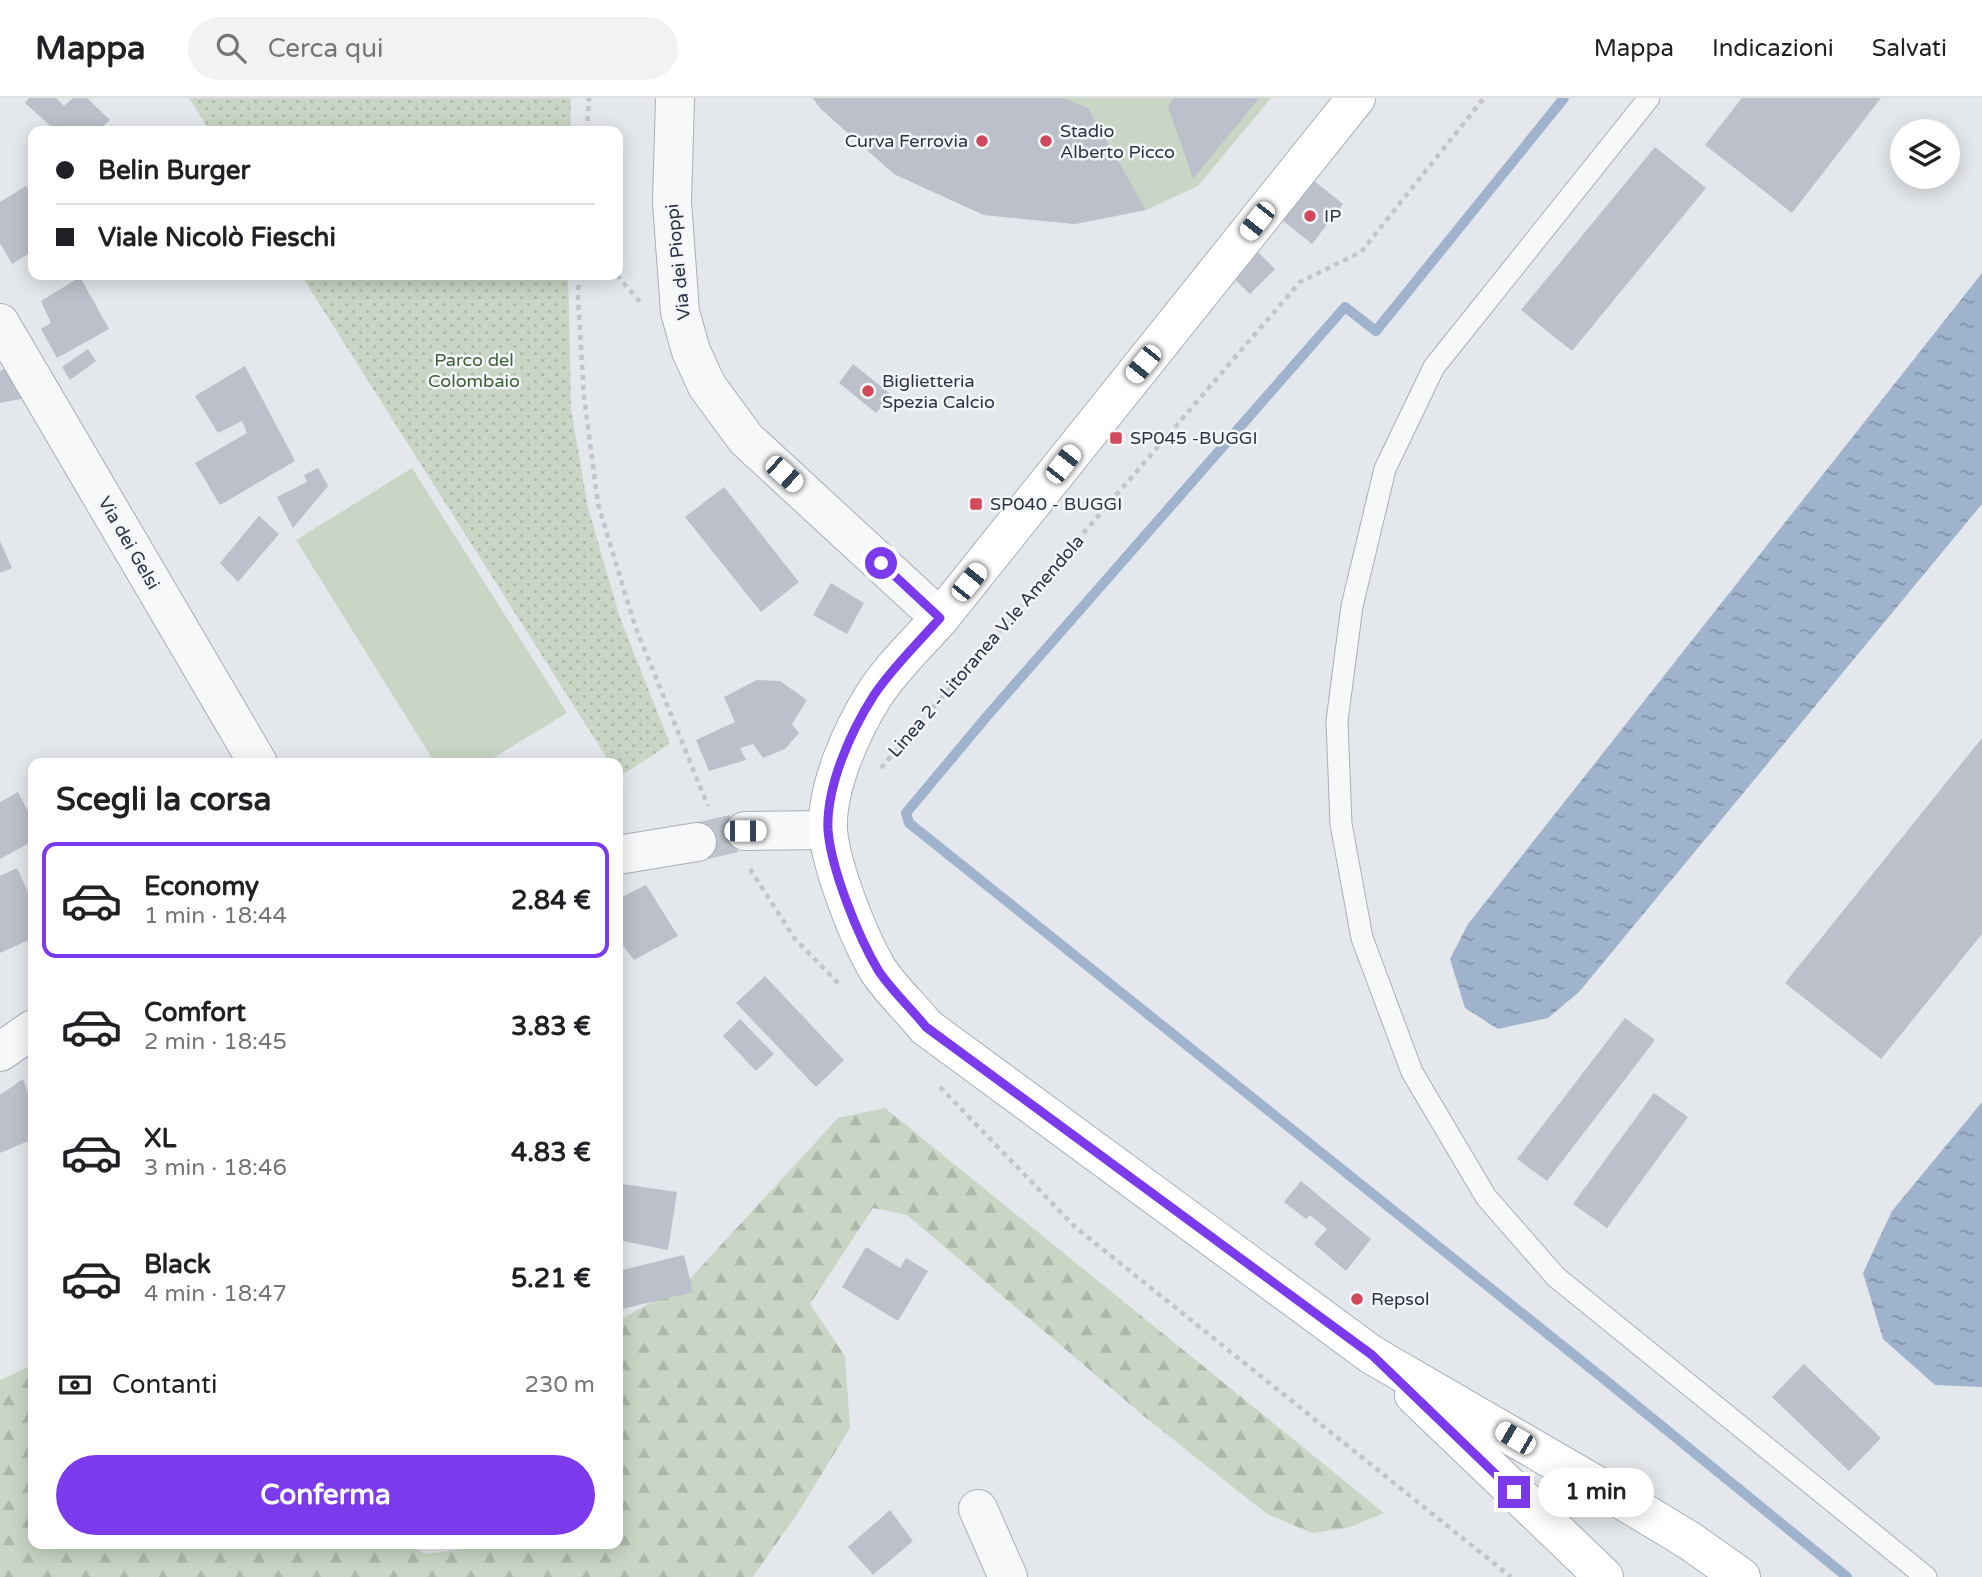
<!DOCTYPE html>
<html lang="it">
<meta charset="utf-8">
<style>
:root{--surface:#fff;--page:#f2f2f2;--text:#202124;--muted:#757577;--line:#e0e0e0;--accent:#7c3aed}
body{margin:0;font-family:"Varela Round",sans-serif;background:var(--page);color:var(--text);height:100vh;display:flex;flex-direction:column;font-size:26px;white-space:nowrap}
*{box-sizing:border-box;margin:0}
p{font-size:23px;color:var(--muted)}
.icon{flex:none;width:38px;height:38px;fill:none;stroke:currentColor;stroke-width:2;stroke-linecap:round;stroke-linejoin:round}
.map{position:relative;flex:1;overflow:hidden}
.panel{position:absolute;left:28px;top:660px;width:595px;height:791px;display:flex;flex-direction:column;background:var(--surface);border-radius:14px;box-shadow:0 4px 18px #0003}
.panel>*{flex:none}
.top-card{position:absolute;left:28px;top:28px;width:595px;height:154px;border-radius:14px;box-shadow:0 4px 18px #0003;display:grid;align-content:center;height:154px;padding:0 28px;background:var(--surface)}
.controls{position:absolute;left:1890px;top:21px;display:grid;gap:14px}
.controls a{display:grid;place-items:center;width:70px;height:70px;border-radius:50%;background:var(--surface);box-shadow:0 4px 18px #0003;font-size:35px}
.end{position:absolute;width:32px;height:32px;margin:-16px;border:9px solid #7c3aed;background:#fff;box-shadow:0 0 0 4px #fff}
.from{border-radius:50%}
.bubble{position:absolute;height:49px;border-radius:24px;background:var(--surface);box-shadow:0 4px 18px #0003;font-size:23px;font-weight:700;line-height:49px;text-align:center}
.car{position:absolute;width:21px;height:42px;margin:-21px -10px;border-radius:9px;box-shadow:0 0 5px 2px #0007;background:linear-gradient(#fff 24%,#345 0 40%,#fff 0 76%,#345 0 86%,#fff 0)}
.top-card b{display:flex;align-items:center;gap:24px;height:66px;font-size:26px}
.top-card b+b{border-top:2px solid var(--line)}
.top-card i{width:18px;height:18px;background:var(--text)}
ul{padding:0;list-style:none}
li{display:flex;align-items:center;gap:21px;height:116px;margin:0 14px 10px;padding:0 14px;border:4px solid transparent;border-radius:14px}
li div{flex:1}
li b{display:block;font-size:26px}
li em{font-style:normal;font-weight:700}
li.selected{border-color:var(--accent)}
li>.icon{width:63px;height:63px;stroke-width:1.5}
h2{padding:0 28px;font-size:32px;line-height:84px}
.pay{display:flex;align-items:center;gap:18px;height:77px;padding:0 28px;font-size:26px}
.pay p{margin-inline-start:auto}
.primary-button{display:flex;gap:14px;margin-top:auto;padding:14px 28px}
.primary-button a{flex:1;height:80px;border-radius:42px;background:var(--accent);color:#fff;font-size:28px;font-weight:700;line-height:80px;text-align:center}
header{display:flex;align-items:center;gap:42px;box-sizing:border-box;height:98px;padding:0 35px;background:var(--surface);border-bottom:2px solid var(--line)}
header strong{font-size:33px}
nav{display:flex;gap:38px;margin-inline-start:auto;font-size:24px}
.search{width:490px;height:63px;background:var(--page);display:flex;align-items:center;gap:18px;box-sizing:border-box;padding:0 24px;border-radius:38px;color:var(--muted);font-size:26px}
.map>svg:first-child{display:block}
.grass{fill:#c9d6c5}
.forest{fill:url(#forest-firs)}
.park{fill:url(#park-dots)}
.water{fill:url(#water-ripples)}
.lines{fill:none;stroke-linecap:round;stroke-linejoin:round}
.stream{stroke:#9fb4cc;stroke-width:10}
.building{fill:#bbc0ca}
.street-tunnel{stroke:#bfc3cb;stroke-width:38;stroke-dasharray:38 19;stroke-linecap:butt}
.lane-casing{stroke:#a9aeb7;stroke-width:23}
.street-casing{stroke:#a9aeb7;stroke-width:40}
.secondary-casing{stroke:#a9aeb7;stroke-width:40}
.path{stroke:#c2c5cb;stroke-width:4.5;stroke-dasharray:5 5;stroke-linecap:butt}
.lane{stroke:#f7f8fa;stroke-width:21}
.street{stroke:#f7f8fa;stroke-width:38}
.secondary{stroke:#fff;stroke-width:38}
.route{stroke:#7c3aed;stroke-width:9}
.poi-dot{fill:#d1495b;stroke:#f4f6f9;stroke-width:2.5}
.labels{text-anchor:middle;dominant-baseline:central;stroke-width:5;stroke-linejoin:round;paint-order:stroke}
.poi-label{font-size:18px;fill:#2b3445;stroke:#f4f6f9;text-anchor:start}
.street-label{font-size:18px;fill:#2b3445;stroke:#f4f6f9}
.park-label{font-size:18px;fill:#3f6138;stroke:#f4f6f9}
</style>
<header>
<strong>Mappa</strong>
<div class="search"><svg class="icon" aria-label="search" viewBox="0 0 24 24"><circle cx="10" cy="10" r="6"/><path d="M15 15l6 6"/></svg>Cerca qui</div>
<nav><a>Mappa</a><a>Indicazioni</a><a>Salvati</a></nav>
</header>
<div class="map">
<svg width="1982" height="1479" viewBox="0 0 1982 1479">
<defs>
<pattern id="forest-firs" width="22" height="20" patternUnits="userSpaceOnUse" patternTransform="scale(1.75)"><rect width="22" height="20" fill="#c9d6c5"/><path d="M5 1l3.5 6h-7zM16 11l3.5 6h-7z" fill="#adb8ab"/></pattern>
<pattern id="park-dots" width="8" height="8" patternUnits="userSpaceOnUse" patternTransform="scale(1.75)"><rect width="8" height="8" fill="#c9d6c5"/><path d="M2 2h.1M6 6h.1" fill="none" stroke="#adb8ab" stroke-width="1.8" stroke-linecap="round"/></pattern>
<pattern id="water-ripples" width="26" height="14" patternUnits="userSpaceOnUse" patternTransform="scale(1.75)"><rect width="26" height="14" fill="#9fb4cc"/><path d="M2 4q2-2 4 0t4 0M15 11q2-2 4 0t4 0" fill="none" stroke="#8293a7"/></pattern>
</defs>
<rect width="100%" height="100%" fill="#e4e7ec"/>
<g class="grass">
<path d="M813 0H1271L1198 88 1146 112 1075 126 984 117 894 76 820 10Z"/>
<path d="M412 370 567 615 485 665H435L296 442Z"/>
</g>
<path class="forest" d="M885 1010 1384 1415 1348 1430 1312 1435 1267 1416 1145 1319 907 1117 873 1110 810 1206 845 1258 850 1330 799 1413 753 1479H0V1282L33 1267V1446H408L426 1456 477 1449 481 1446H618V1223L687 1184 838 1020Z"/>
<g class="park">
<path d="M189 0H571L570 33H210Z"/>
<path d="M301 177H568L571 311 588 410 620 520 670 646 619 679 618 665H610Z"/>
</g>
<g class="water">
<path d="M1982 175V406L1579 894 1548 920 1498 931 1465 910 1450 861 1468 826Z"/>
<path d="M1982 1004V1289L1935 1287 1883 1241 1863 1175 1892 1113Z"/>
</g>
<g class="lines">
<path class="stream" d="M1564 0 1376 233 1345 209 988 617 906 715 909 725 1604 1281 1847 1479"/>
</g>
<g class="building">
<path d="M29 0H56L64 8 73 0H87L110 22 98 33H56L25 5Z"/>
<path d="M813 0H1063L1088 10 1146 112 1075 126 984 117 894 76 820 10Z"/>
<path d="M1174 0H1259L1193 81 1168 8Z"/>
<path d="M1742 0H1881L1792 115 1705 47Z"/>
<path d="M1655 49 1706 90 1572 253 1521 212Z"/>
<path d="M1313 82 1343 106 1312 146 1281 121Z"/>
<path d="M26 88 33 100V153L12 166 0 145V104Z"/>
<path d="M1253 149 1275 171 1250 196 1228 175Z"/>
<path d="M80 179 109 231 57 260 41 231 51 225 41 203Z"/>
<path d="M88 251 96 263 70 282 62 269Z"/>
<path d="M14 266 31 299 0 305V273Z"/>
<path d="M853 266 898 302 890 311 884 306 876 315 839 285Z"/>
<path d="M245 268 295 363 220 407 195 365 247 335 242 323 218 335 195 298Z"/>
<path d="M318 370 328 388 293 430 277 399 307 384 304 377Z"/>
<path d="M724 389 799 484 761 514 685 419Z"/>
<path d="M259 418 279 436 238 484 220 465Z"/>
<path d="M0 443 12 470 0 475Z"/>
<path d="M831 485 864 505 847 536 813 517Z"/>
<path d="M757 582 780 583 807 602 792 626 799 635 785 651 763 660 753 646 740 650 746 662 709 673 696 642 735 624 724 599Z"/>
<path d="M1982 640V836L1881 961 1785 885Z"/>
<path d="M18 694 33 723V743L0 761V704Z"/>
<path d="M17 770 33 805V840L0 855V778Z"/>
<path d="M646 787 678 838 634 862 618 841V801Z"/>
<path d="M765 878 844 962 816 989 736 905Z"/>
<path d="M1625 920 1655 942 1547 1083 1517 1061Z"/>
<path d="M740 921 774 956 756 973 723 938Z"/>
<path d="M23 981 33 1008V1041L0 1055V997Z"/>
<path d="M1654 995 1688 1019 1607 1130 1573 1106Z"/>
<path d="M1301 1083 1371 1141 1346 1173 1314 1146 1327 1131 1310 1117 1306 1121 1284 1104Z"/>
<path d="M622 1086 677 1094 668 1152 618 1142V1109Z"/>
<path d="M866 1149 900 1170 906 1160 928 1173 898 1223 842 1189Z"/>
<path d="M684 1157 693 1194 618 1212V1173Z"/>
<path d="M1804 1266 1881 1340 1849 1373 1772 1299Z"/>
<path d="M890 1412 913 1443 873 1477 848 1449Z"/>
</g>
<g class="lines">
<path class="street-tunnel" d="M697 744 745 733"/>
<defs>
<path id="lane" d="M1649 0 1434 269 1385 371 1352 508 1337 623 1341 726 1362 840 1412 974 1486 1099 1556 1179 1926 1479"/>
<g id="street">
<path d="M675 0 672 104 680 214 691 253 707 288 746 341 940 520"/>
<path d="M0 225 258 665"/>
<path d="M745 733 828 732"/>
<path d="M618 757 697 744"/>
<path d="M0 954 33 931"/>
<path d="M978 1411 1008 1479"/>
</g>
<g id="secondary">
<path d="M1356 0 940 520C918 545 892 569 874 597 852 632 826 689 828 732 831 769 859 840 878 872 891 892 911 910 926 929L1372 1257 1634 1409 1690 1443 1741 1479"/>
<path d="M1414 1297 1604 1479"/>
</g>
</defs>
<use href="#lane" class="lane-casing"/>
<use href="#street" class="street-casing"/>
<use href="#secondary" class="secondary-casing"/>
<g class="path">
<path d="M587 33 589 0"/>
<path d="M579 177 578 200 584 299 598 406 635 528 708 708"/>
<path d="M617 177 640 204"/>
<path d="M881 670 1300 184 1361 154 1484 0"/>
<path d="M750 771 795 841 841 888"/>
<path d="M940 989 1075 1129 1511 1479"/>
</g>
<use href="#lane" class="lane"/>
<use href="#street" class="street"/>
<use href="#secondary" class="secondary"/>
</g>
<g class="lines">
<path class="route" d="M881 465 940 520C918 545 892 570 874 597 851 633 826 688 828 732 831 771 858 838 878 872 891 892 911 910 926 929L1372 1257 1514 1394"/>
</g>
<g class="poi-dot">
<circle cx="982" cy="43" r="7"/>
<circle cx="1046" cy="43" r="7"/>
<circle cx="1310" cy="118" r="7"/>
<circle cx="868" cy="293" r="7"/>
<rect x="1109" y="333" width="14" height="14" rx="3.5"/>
<rect x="969" y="399" width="14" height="14" rx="3.5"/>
<circle cx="1357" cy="1201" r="7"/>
</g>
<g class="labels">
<g class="poi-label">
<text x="1060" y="33">Stadio<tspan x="1060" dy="21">Alberto Picco</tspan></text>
<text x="968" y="43" text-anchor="end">Curva Ferrovia</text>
<text x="1324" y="118">IP</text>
<text x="882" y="283">Biglietteria<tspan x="882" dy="21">Spezia Calcio</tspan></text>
<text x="1130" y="340">SP045 -BUGGI</text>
<text x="990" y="406">SP040 - BUGGI</text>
<text x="1371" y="1201">Repsol</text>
</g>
<g class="street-label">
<text transform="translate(678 164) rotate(-96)">Via dei Pioppi</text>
<text transform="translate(129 445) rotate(60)">Via dei Gelsi</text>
<text transform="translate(986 548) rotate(-49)">Linea 2 - Litoranea V.le Amendola</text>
</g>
<g class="park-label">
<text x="474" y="262">Parco del<tspan x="474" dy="21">Colombaio</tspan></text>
</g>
</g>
</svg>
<div class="controls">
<a><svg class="icon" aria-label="layers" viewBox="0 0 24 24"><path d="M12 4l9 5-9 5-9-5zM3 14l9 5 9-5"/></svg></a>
</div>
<i class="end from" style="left:881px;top:465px"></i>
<i class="end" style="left:1514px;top:1394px"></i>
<div class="bubble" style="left:1538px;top:1370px;width:116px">1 min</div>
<i class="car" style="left:1257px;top:123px;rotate:218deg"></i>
<i class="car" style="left:1143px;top:266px;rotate:219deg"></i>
<i class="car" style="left:1063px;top:366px;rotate:38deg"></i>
<i class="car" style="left:784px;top:376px;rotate:132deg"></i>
<i class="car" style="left:969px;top:484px;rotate:39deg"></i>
<i class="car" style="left:745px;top:733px;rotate:90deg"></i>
<i class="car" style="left:1515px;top:1340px;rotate:300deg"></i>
<div class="top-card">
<b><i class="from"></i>Belin Burger</b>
<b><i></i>Viale Nicolò Fieschi</b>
</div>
<section class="panel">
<h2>Scegli la corsa</h2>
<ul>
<li class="selected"><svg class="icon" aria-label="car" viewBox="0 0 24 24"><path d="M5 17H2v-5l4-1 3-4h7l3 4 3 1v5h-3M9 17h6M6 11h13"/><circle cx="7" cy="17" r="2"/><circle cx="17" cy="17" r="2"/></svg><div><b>Economy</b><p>1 min · 18:44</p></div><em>2.84 €</em></li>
<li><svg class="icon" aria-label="car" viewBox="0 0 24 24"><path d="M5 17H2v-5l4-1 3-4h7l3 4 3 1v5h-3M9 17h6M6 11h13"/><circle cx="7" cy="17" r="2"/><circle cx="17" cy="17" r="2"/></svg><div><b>Comfort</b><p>2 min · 18:45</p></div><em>3.83 €</em></li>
<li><svg class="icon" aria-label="car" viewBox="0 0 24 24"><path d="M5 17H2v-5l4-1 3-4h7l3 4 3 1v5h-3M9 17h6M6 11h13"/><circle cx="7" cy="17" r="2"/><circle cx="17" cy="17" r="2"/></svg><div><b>XL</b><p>3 min · 18:46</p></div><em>4.83 €</em></li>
<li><svg class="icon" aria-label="car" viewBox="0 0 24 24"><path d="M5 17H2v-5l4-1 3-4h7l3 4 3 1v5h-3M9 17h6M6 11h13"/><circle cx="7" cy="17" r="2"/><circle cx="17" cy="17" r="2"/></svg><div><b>Black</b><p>4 min · 18:47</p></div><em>5.21 €</em></li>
</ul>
<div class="pay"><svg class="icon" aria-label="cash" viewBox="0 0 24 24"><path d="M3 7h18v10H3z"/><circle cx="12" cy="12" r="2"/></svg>Contanti<p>230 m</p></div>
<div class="primary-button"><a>Conferma</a></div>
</section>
</div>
